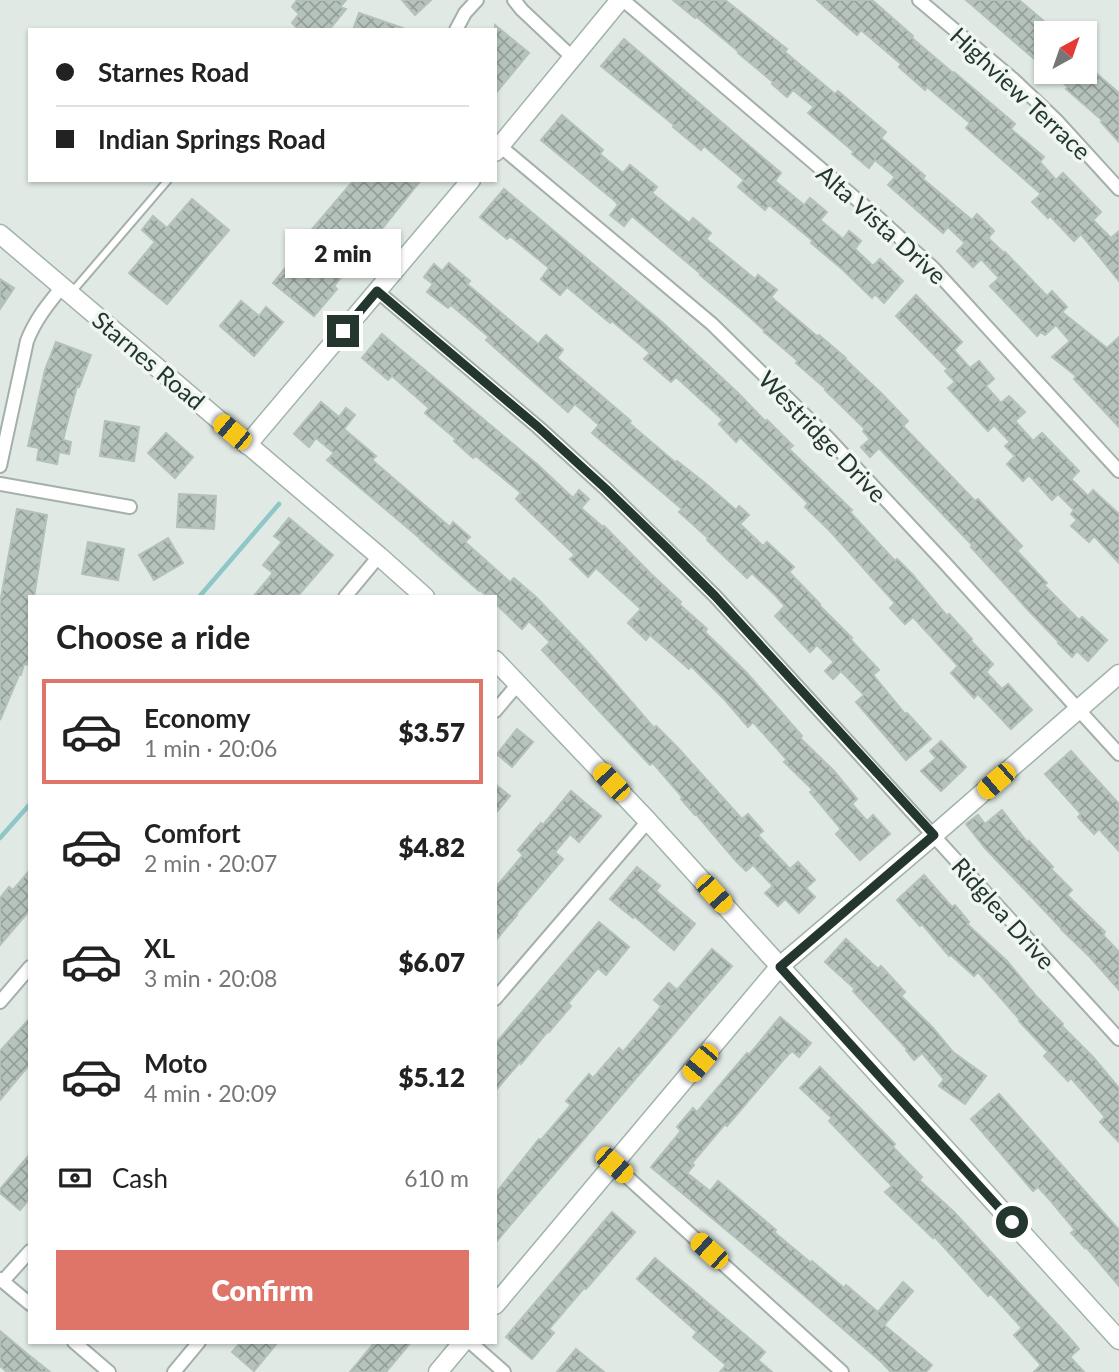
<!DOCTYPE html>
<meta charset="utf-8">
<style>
:root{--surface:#fff;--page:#f6f6f6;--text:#222;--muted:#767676;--line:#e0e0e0;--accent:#df7468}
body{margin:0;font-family:Lato,sans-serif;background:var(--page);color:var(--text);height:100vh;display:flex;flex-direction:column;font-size:26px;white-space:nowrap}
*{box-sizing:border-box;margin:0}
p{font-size:23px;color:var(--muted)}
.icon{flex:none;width:38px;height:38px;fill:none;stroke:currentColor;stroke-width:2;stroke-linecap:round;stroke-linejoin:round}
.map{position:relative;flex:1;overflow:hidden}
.panel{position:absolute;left:28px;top:595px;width:469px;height:749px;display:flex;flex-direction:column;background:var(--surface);border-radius:0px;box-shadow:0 2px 5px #0004}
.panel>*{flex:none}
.guide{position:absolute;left:28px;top:28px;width:469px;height:154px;border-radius:0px;box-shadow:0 2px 5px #0004;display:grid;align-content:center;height:154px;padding:0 28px;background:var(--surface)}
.needle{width:46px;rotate:40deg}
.fabs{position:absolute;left:1034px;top:21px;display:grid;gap:14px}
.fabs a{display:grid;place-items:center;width:63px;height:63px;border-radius:0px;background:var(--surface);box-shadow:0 2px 5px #0004;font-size:35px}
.end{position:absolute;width:32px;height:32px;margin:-16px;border:9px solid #23372f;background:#fff;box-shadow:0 0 0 4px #fff}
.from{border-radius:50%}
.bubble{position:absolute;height:49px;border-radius:0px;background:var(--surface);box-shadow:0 2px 5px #0004;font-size:23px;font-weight:800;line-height:49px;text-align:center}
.car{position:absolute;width:21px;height:42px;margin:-21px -10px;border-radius:9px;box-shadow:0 0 5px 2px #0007;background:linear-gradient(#f5c518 24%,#345 0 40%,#f5c518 0 76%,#345 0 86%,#f5c518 0)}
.guide b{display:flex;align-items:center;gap:24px;height:66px;font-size:26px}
.guide b+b{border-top:2px solid var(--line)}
.guide i{width:18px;height:18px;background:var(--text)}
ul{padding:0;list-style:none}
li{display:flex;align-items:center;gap:21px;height:105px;margin:0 14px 10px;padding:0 14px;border:4px solid transparent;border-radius:0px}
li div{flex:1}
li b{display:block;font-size:26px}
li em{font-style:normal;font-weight:800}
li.selected{border-color:var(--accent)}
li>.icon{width:63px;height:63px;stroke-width:1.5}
h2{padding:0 28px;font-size:32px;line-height:84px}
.pay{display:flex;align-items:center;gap:18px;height:77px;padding:0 28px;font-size:26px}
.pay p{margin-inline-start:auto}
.action{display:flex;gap:14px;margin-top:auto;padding:14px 28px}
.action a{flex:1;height:80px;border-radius:0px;background:var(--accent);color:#fff;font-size:28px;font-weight:800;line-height:80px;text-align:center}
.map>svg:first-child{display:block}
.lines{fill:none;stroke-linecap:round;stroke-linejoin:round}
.stream{stroke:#8fc6c7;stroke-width:4.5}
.building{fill:url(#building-cross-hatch);stroke:#b3c1ba;stroke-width:2}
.lane-casing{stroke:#a4b0aa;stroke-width:10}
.street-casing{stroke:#a4b0aa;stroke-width:16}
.secondary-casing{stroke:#a1b3aa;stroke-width:21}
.lane{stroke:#fff;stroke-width:6}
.street{stroke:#fff;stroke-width:12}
.secondary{stroke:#fff;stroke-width:18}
.route{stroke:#23372f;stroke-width:9}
.labels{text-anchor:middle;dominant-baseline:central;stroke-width:7;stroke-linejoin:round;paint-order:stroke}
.street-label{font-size:24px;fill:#23372f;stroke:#f0f6f2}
</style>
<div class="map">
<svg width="1119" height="1372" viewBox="0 0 1119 1372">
<defs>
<pattern id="building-cross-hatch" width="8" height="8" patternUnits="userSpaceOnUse" patternTransform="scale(1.75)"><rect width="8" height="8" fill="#b6c3bc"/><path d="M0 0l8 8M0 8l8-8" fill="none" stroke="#949f99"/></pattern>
</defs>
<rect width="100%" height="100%" fill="#e0e9e4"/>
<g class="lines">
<g class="stream">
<path d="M199 597 279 504"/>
<path d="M0 838 30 804"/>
</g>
</g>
<g class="building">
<path d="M297 0H346L340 7 346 9 329 30H299L292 23 299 14 292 7Z"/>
<path d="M402 0H431L415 15Z"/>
<path d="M673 0H725L787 49 785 52 835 94 838 91 886 132 881 138 925 176 923 179 972 220 977 214 994 231 988 238 1004 253 1005 252 1047 296 1052 291 1067 307 1062 312 1107 348 1119 337V427L1074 379 1076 376 1052 357 1070 341 1056 325 1045 335 1041 332 1037 336 990 286 999 278 981 259 973 267 957 251 965 243 948 227 943 233 888 185 895 177 875 160 869 168 852 154 854 152 808 113 814 107 793 90 787 97 772 84 773 82 738 53 739 52 697 17 695 18Z"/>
<path d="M817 0H872L913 36 912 38 953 73 954 72 1015 124 1011 129 1044 157 1040 162 1056 180 1063 173 1101 212 1093 220 1111 238 1119 231V281L1081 234 1074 241 1050 216 1048 218 1032 202 1041 194 966 128 970 123 927 87 925 90 899 67 901 64 861 30 857 35Z"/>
<path d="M966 0H1019L1046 23V69Z"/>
<path d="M359 13 403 28 402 30H353Z"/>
<path d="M495 25 529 53 495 94Z"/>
<path d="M624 39 781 173 775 181 804 205 810 198 827 212 820 220 843 239 849 231 861 241 855 249 873 266 880 259 903 281 884 303 875 294 872 298 842 269 811 243 813 241 769 205 765 210 738 187 744 180 704 146 701 150 673 127 674 125 601 66Z"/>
<path d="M1087 65 1119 93V142L1101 122 1103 121 1066 89 1068 87 1050 72H1085V67Z"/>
<path d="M562 115 603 150 600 154 623 173 630 165 657 187 652 193 689 223 693 218 711 233 706 239 755 279 758 275 777 290 771 297 818 337 819 335 846 358 845 359 881 393 908 421 903 426 975 501 978 499 1022 546 1017 551 1047 583 1044 585 1079 620 1082 617 1107 640 1088 661 1077 651 1072 657 1058 643 1059 642 1029 611 971 547 973 546 879 448 870 457 861 447 870 439 863 431 865 429 825 390 826 389 796 363 798 361 764 332 765 331 743 311 700 275 701 274 632 216 624 226 610 215 618 205 615 201 541 140Z"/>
<path d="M354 180H421L365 250 364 249 334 286 337 289 314 316 273 283 299 251 296 248Z"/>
<path d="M504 189 663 323 738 393 766 422 767 420 793 446 789 449 852 510 850 512 895 561 897 559 912 574 947 616 949 614 972 639 971 641 993 664 986 672 1002 689 1008 684 1032 710 1011 729 978 694 974 698 951 673 958 666 913 617 905 624 890 608 895 603 830 531 805 507 808 503 740 437 736 442 719 424 723 420 676 377 671 382 644 359 650 353 612 321 610 323 567 287 560 295 541 279 549 268 510 236 507 239 480 217Z"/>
<path d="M192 199 229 230 167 304 129 273 155 242 142 230 153 216 167 228Z"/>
<path d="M449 263 470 281 467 284 538 344 546 335 563 350 557 358 631 421 629 423 676 463 677 461 705 483 736 510 739 506 749 515 740 524 763 546 767 542 794 567 789 572 820 604 819 605 852 638 850 639 879 670 873 675 905 714 907 713 931 739 906 760 856 702 864 695 841 671 833 679 825 671 834 662 817 645 810 652 775 616 785 606 776 596 752 573 747 578 707 540 708 538 679 512 682 509 592 433 599 425 575 404 568 412 486 340 489 337 451 305 448 308 427 292 433 284 424 277 434 264 442 271Z"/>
<path d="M0 279 14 288 0 309Z"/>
<path d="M916 295 962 342 954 350 970 368 979 361 994 379 986 386 1001 403 1009 396 1025 412 1015 421 1033 441 1042 433 1079 471 1071 479 1088 496 1093 490 1119 514V563L1094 536 1089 542 1071 526 1077 520 1071 514 1074 510 1058 494 1052 500 1029 475 1023 481 1007 464 1015 456 1005 446 1010 442 994 425 988 431 948 388 955 382 945 371 948 369 896 316Z"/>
<path d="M241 301 259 316 266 307 283 322 254 356 220 326Z"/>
<path d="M382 334 538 465 573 498 579 490 589 499 581 508 603 527 604 526 651 574 681 602 679 604 707 629 705 632 746 672 802 736 800 738 834 771 857 799 852 804 867 821 873 815 890 834 860 860 836 834 841 829 810 792 813 790 784 762 787 760 753 722 748 727 725 700 691 666 689 669 650 635 646 640 628 623 641 609 596 568 588 577 570 559 575 555 516 499 521 493 476 456 473 458 454 441 456 439 425 413 429 408 392 376 388 380 362 358Z"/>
<path d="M56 342 91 355 79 387 77 386 63 440 71 442 69 454 59 452 57 464 37 460 39 448 28 446 45 370Z"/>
<path d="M321 402 339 417 346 408 355 415 344 429 376 456 372 460 450 527 453 522 470 537 465 542 510 582 514 578 536 597 590 654 654 728 656 726 678 748 742 819 748 814 763 831 758 835 790 869 798 862 815 880 806 888 815 897 799 913 785 899 778 906 765 893 773 886 753 865 746 871 736 861 696 814 695 815 681 799 683 798 653 763 650 765 542 650 550 642 529 621 522 629 495 603V597H488L480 590 479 591 421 540H422L327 460 334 453 316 438 309 447 294 434Z"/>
<path d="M105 421 139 427 134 461 100 456Z"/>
<path d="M166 433 193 457 175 478 148 453Z"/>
<path d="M179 494 216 496 214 529 177 527Z"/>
<path d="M17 509 47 515 34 597H30V619L27 639 30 640 27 653 30 654V665L24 664 21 675H19L0 720V603Z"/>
<path d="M289 518 333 555 297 597H253L273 573 263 565 282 542 274 536Z"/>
<path d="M168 538 183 563 154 580 139 555Z"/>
<path d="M88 542 124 549 118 580 82 574Z"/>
<path d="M517 729 533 742 512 767 497 754Z"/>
<path d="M941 741 966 767 941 791 921 771 936 758 930 751Z"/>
<path d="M1071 751 1119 804V851L1099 829 1094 834 1078 817 1081 814 1045 774Z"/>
<path d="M495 784 510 796 495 814Z"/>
<path d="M571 791 601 816 579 842 570 834 555 852 563 859 516 914 517 915 495 941V888L523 855 518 850 541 823 543 825Z"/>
<path d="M1002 810 1028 843 1029 841 1053 867 1051 869 1072 890 1067 895 1105 932 1103 935 1119 952V990L1090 957 1061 929V928L985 848 966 824 978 815 985 824Z"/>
<path d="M637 867 660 886 656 891 695 924 674 950 634 916 633 918 610 899Z"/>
<path d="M30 870V910L0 945V898L9 887 13 890Z"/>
<path d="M924 875 952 907 955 905 969 922 967 924 1007 961 1036 996 1063 1024 1062 1026 1093 1057 1119 1088V1142L1100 1122 1105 1117 1071 1078 1068 1081 1044 1056 1048 1052 1019 1021 1020 1020 978 972 974 976 951 955 949 956 922 924 920 926 897 900Z"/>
<path d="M599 922 629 947 606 975 598 968 568 1003 571 1006 549 1032 548 1031 521 1064 520 1062 495 1091V1044Z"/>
<path d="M846 939 878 969 881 966 905 992 901 996 933 1028 953 1052 986 1076 965 1104 939 1086 944 1079 922 1053 914 1060 906 1050 907 1049 853 991 855 989 825 962Z"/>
<path d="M712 949 732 966 495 1243V1194L539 1139 541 1140 571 1105 566 1101 589 1074 593 1078 619 1048 623 1052 655 1014 661 1006 654 1000 669 983 677 990Z"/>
<path d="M780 1017 811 1043 799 1057 792 1051 784 1059 727 1126 725 1124 692 1163 694 1165 687 1173 710 1191 718 1181 776 1230 774 1232 811 1263 812 1261 844 1288 846 1285 878 1312 903 1282 913 1291 884 1325 932 1365 926 1372H891L885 1366H886L792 1285 651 1167 681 1131 677 1127 693 1108 697 1112 747 1053 749 1055Z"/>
<path d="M30 1018V1064L0 1100V1051Z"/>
<path d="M820 1067 895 1144 893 1147 922 1177 919 1180 955 1213 1068 1336 1079 1349 1070 1357 1084 1372H1034L1041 1365 1014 1335 1022 1328 991 1294 988 1296 934 1236 933 1238 885 1192 892 1186 829 1121 832 1118 800 1088Z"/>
<path d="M999 1094 1119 1230V1286L1086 1247 1085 1248 1071 1233 1075 1230 1050 1200 1038 1187 1033 1191 971 1119Z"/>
<path d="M30 1154V1198L20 1210 0 1193V1189Z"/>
<path d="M612 1212 635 1232 586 1289 584 1288 549 1329 554 1333 532 1359 506 1337Z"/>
<path d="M655 1258 765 1352 758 1360 772 1372H720L726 1365 693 1337 697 1332 637 1279Z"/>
<path d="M0 1331 30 1356 50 1372H7L0 1366Z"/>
<path d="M241 1342H278L254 1371 232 1352Z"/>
<path d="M375 1342H411L386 1372H350Z"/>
<path d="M576 1349 604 1372H557Z"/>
</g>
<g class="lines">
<defs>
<path id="lane" d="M72 292 168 180"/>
<g id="street">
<path d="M514 0 522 10 572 57"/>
<path d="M623 0 875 215 933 268 1119 471"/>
<path d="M919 0 1014 80 1056 120 1119 189"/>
<path d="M456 30 465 13 477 0"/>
<path d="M500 146 712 324 828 438 943 561 1119 754"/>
<path d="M377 291 538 427 606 489 715 596 1119 1039"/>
<path d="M0 466 27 341C35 320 48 304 62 287"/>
<path d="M0 484 130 507"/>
<path d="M345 597 379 556"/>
<path d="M495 711 518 684"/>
<path d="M495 999 648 821"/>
<path d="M0 1002 30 967"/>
<path d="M614 1165 842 1372"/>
<path d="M0 1279 30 1304"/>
<path d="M3 1281 30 1251"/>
<path d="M74 1342 109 1372"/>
<path d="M470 1342 504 1372"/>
<path d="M174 1372 199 1342"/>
</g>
<g id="secondary">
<path d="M495 152 620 0"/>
<path d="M0 234 379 556 425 597"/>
<path d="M247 445 471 180"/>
<path d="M495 660 648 821 1119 1340"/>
<path d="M495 1305 780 966 934 835 1119 674"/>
<path d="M438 1372 463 1342"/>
</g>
</defs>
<use href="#lane" class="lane-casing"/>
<use href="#street" class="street-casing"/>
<use href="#secondary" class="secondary-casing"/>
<use href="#lane" class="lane"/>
<use href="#street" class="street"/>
<use href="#secondary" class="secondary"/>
</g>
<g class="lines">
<path class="route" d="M343 331 377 291 538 427 606 489 668 549 715 596 934 835 780 967 1012 1222"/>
</g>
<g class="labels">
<g class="street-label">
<text transform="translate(1021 93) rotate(43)">Highview Terrace</text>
<text transform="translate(882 224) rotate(42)">Alta Vista Drive</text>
<text transform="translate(149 360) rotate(40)">Starnes Road</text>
<text transform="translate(823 436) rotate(46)">Westridge Drive</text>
<text transform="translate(1004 913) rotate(48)">Ridglea Drive</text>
</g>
</g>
</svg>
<div class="fabs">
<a><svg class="needle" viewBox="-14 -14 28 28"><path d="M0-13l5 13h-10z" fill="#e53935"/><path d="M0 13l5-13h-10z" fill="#767676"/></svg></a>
</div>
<i class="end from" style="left:1012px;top:1222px"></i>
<i class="end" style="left:343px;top:331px"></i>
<div class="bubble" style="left:285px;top:229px;width:116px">2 min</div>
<i class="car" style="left:232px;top:432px;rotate:310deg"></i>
<i class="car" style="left:996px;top:781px;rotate:229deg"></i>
<i class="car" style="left:611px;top:782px;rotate:317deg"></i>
<i class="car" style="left:714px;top:894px;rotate:138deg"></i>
<i class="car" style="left:700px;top:1063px;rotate:220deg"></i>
<i class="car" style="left:614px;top:1165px;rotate:132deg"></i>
<i class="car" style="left:709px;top:1251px;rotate:312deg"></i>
<div class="guide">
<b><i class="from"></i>Starnes Road</b>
<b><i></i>Indian Springs Road</b>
</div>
<section class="panel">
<h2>Choose a ride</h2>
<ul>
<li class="selected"><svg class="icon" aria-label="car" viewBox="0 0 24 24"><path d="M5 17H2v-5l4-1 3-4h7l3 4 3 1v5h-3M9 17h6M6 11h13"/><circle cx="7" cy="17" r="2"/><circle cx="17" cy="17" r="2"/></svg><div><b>Economy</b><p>1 min · 20:06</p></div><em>$3.57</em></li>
<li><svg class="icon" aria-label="car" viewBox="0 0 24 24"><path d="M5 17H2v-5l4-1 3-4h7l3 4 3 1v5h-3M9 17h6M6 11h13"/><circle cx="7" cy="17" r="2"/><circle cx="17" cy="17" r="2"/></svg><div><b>Comfort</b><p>2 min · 20:07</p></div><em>$4.82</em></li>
<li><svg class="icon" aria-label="car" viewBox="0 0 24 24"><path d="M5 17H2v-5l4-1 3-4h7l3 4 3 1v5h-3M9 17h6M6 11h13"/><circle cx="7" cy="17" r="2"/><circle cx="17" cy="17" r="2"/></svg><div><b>XL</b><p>3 min · 20:08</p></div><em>$6.07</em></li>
<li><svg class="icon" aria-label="car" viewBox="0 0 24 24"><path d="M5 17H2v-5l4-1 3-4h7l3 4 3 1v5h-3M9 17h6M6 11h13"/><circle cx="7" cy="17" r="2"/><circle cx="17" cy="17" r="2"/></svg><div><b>Moto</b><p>4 min · 20:09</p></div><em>$5.12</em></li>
</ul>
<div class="pay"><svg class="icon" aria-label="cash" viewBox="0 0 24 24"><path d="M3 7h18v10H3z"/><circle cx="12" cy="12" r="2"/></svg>Cash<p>610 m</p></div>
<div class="action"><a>Confirm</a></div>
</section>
</div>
